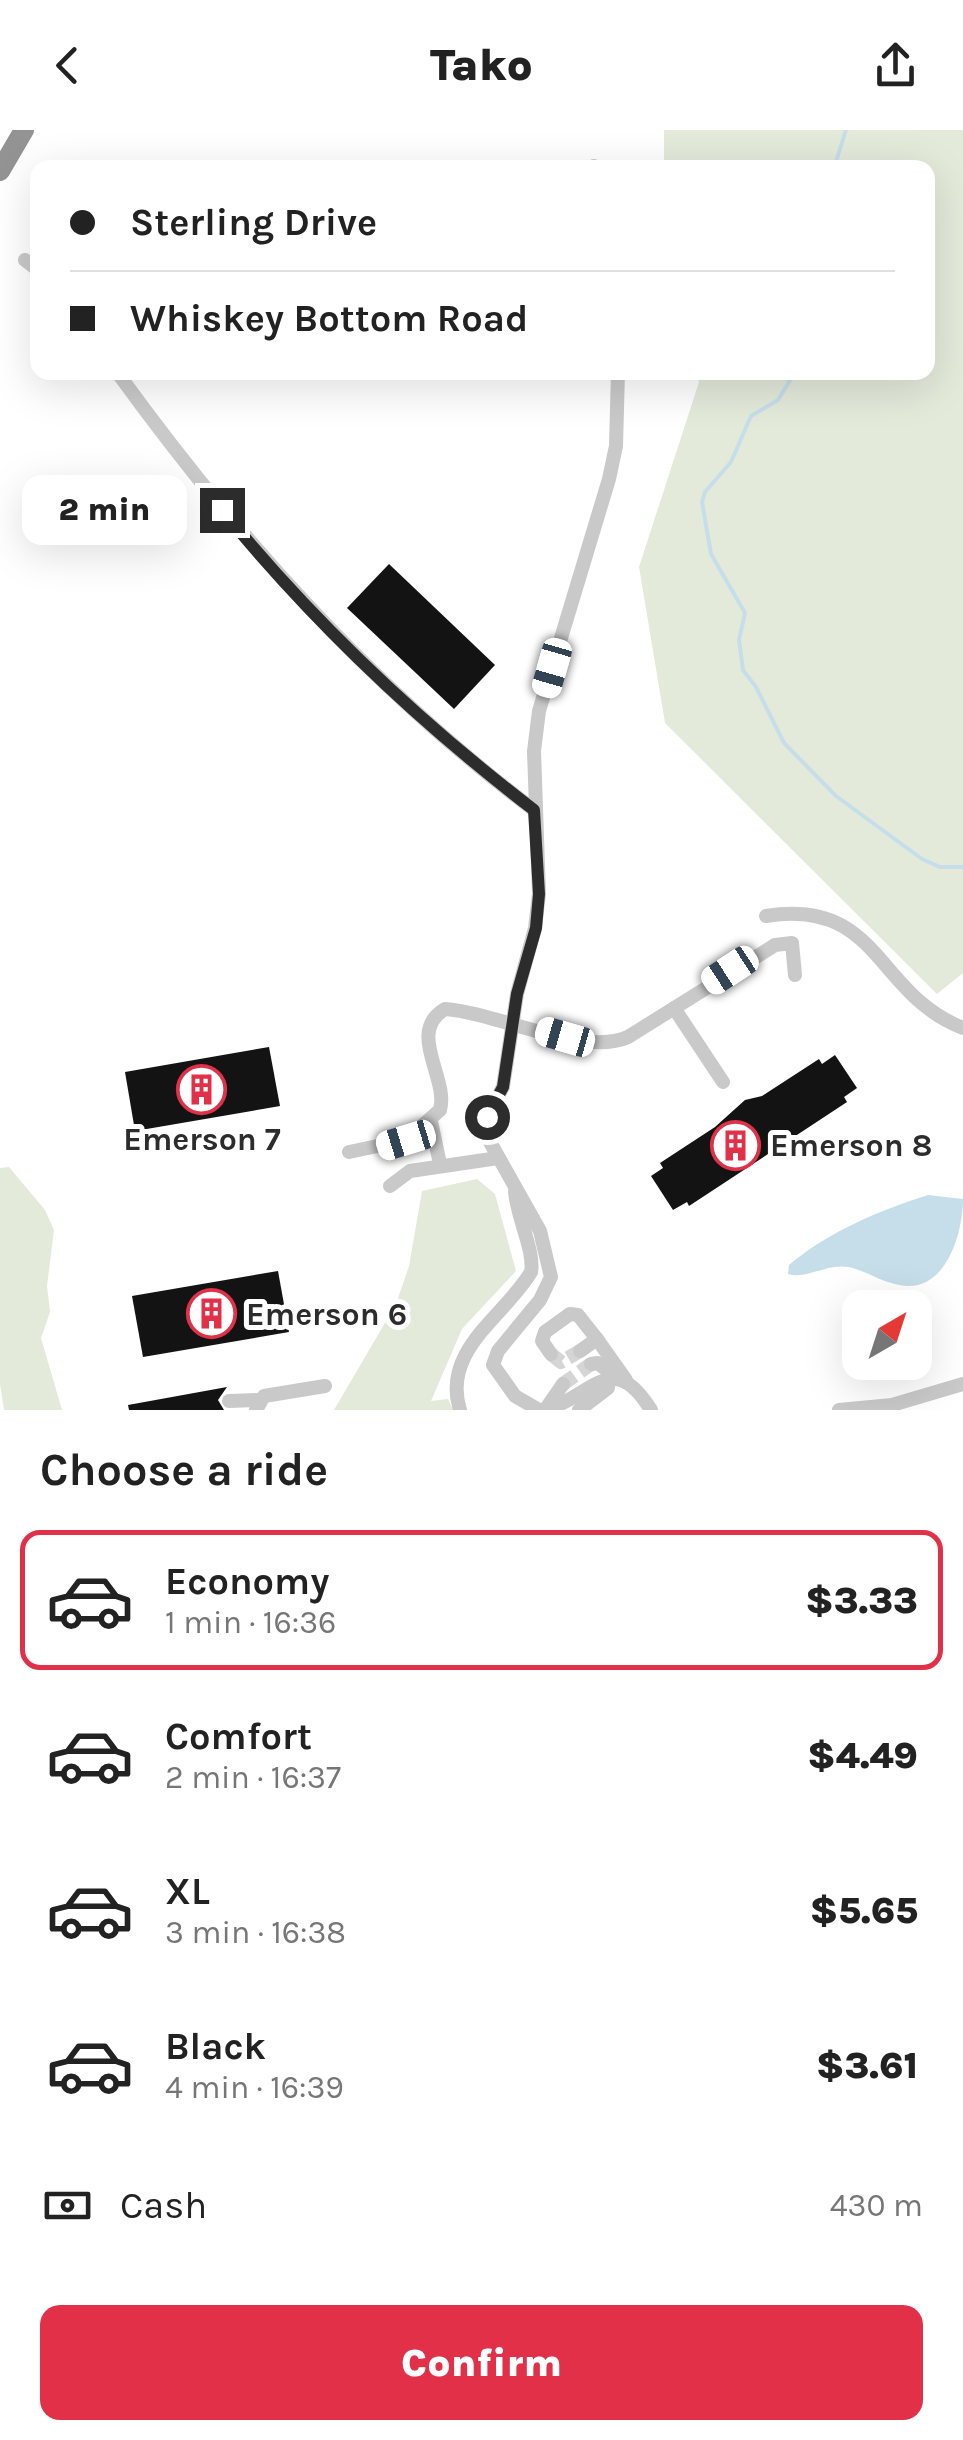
<!DOCTYPE html>
<meta charset="utf-8">
<style>
:root{--surface:#fff;--page:#f6f6f6;--text:#222;--muted:#767676;--line:#e0e0e0;--accent:#e13047}
body{margin:0;font-family:Karla,sans-serif;background:var(--page);color:var(--text);height:100vh;display:flex;flex-direction:column;font-size:38px;white-space:nowrap}
*{box-sizing:border-box;margin:0}
p{font-size:32px;color:var(--muted)}
.icon{flex:none;width:55px;height:55px;fill:none;stroke:currentColor;stroke-width:2;stroke-linecap:round;stroke-linejoin:round}
.map{position:relative;height:1280px;overflow:hidden}
.drawer{display:flex;flex-direction:column;background:var(--surface);flex:1}
.drawer>*{flex:none}
.guide{position:absolute;left:30px;top:30px;width:905px;height:220px;border-radius:20px;box-shadow:0 10px 40px #0002;display:grid;align-content:center;height:220px;padding:0 40px;background:var(--surface)}
.needle{width:65px;rotate:39deg}
.controls{position:absolute;left:842px;top:1160px;display:grid;gap:20px}
.controls a{display:grid;place-items:center;width:90px;height:90px;border-radius:20px;background:var(--surface);box-shadow:0 10px 40px #0002;font-size:50px}
.end{position:absolute;width:45px;height:45px;margin:-22px;border:12px solid #2c2c2c;background:#fff;box-shadow:0 0 0 5px #fff}
.from{border-radius:50%}
.bubble{position:absolute;height:70px;border-radius:20px;background:var(--surface);box-shadow:0 10px 40px #0002;font-size:32px;font-weight:800;line-height:70px;text-align:center}
.car{position:absolute;width:30px;height:60px;margin:-30px -15px;border-radius:12px;box-shadow:0 0 8px 2px #0007;background:linear-gradient(#fff 24%,#345 0 40%,#fff 0 76%,#345 0 86%,#fff 0)}
.guide b{display:flex;align-items:center;gap:35px;height:95px;font-size:38px}
.guide b+b{border-top:2px solid var(--line)}
.guide i{width:25px;height:25px;background:var(--text)}
ul{padding:0;list-style:none}
li{display:flex;align-items:center;gap:30px;height:140px;margin:0 20px 15px;padding:0 20px;border:5px solid transparent;border-radius:20px}
li div{flex:1}
li b{display:block;font-size:38px}
li em{font-style:normal;font-weight:800}
li.selected{border-color:var(--accent)}
li>.icon{width:90px;height:90px;stroke-width:1.5}
h2{padding:0 40px;font-size:45px;line-height:120px}
.pay{display:flex;align-items:center;gap:25px;height:110px;padding:0 40px;font-size:38px}
.pay p{margin-inline-start:auto}
.button{display:flex;gap:20px;margin-top:auto;padding:20px 40px}
.button a{flex:1;height:115px;border-radius:20px;background:var(--accent);color:#fff;font-size:40px;font-weight:800;line-height:115px;text-align:center}
header{display:flex;justify-content:space-between;align-items:center;height:130px;padding:0 40px;background:var(--surface);font-size:45px;font-weight:800}
.map>svg:first-child{display:block}
.green{fill:#e3eada}
.water{fill:#c6deea}
.lines{fill:none;stroke-linecap:round;stroke-linejoin:round}
.stream{stroke:#c6deea;stroke-width:4}
.building{fill:#131313}
.minor-tunnel{stroke:#d5d5d5;stroke-width:14;stroke-dasharray:14 7;stroke-linecap:butt}
.minor{stroke:#c9c9c9;stroke-width:14}
.highway{stroke:#939393;stroke-width:20}
.route{stroke:#2c2c2c;stroke-width:12}
.labels{text-anchor:middle;dominant-baseline:central;stroke-width:10;stroke-linejoin:round;paint-order:stroke}
.poi-label{font-size:32px;font-weight:bold;fill:#2c2c2c;stroke:#fff;text-anchor:start}
</style>
<header><svg class="icon" aria-label="back" viewBox="0 0 24 24"><path d="M15 5l-7 7 7 7"/></svg>Tako<svg class="icon" aria-label="share" viewBox="0 0 24 24"><path d="M12 15V3M7 8l5-5 5 5M5 13v7h14v-7"/></svg></header>
<div class="map">
<svg width="963" height="1280" viewBox="0 0 963 1280">
<rect width="100%" height="100%" fill="#fff"/>
<g class="green">
<path d="M664 0H963V843L937 864 665 593 639 437 699 252 694 243 928 242V38L664 37Z"/>
<path d="M9 1037 45 1080 54 1100 47 1156 50 1182 41 1208 62 1280H4L0 1254V1038Z"/>
<path d="M477 1049 495 1064 516 1141 462 1199 431 1271 448 1269 453 1280H334L396 1174 409 1136 422 1061Z"/>
</g>
<path class="water" d="M928 1065 963 1069C963 1104 945 1165 899 1155 881 1152 865 1140 848 1137 827 1133 806 1150 788 1144L789 1135C828 1102 880 1080 928 1065Z"/>
<g class="lines">
<g class="stream">
<path d="M834 38 846 0"/>
<path d="M795 242 778 270 751 286 731 332 705 362 702 372 711 424 745 483 739 510 743 540 756 557 784 613 836 666 922 729 940 737H963"/>
</g>
</g>
<g class="building">
<path d="M389 434 495 535 454 579 347 478Z"/>
<path d="M269 917 280 976 135 1001 125 942Z"/>
<path d="M835 925 857 958 844 967 847 972 689 1076 687 1072 673 1080 651 1046 663 1038 660 1033 715 997 745 970 762 966 819 929 822 934Z"/>
<path d="M278 1141 289 1202 143 1227 132 1166Z"/>
<path d="M227 1257 218 1270 224 1280H129L128 1275Z"/>
</g>
<g class="lines">
<g class="minor-tunnel">
<path d="M551 1224 561 1232 580 1221"/>
<path d="M563 1254 591 1234"/>
</g>
<g class="minor">
<path d="M593 38 594 36"/>
<path d="M25 130 38 140"/>
<path d="M117 242C238 409 370 556 534 680"/>
<path d="M766 786C880 768 875 864 963 898"/>
<path d="M674 878 723 952"/>
<path d="M431 991 440 1034"/>
<path d="M349 1022 406 1010 440 980C449 948 406 902 445 879 498 883 583 927 628 907L775 815 792 813 795 845"/>
<path d="M390 1056 410 1041 498 1028"/>
<path d="M597 1209 626 1250"/>
<path d="M551 1224 542 1211 545 1202 570 1184 578 1185 597 1209 580 1221"/>
<path d="M591 1234 598 1233 618 1249"/>
<path d="M229 1271 258 1270"/>
<path d="M256 1280 264 1266 325 1256"/>
<path d="M460 1280C441 1220 505 1186 531 1142 535 1122 517 1087 515 1062"/>
<path d="M539 1280 515 1266 493 1235 498 1221 540 1170 551 1147 540 1101 490 1012 487 987 503 957 517 864 535 798 539 764 534 621 539 581 609 349 616 316 618 242"/>
<path d="M545 1280 563 1254"/>
<path d="M546 1280C592 1266 613 1218 651 1280"/>
<path d="M579 1280 608 1258V1251"/>
<path d="M839 1280 892 1275 963 1254"/>
</g>
<path class="highway" d="M0 41 24 0"/>
</g>
<g class="lines">
<path class="route" d="M222 380C315 494 418 591 534 680L539 764 536 798 517 864 503 957 487 987"/>
</g>
<defs>
<symbol id="building-ring" viewBox="-11 -11 22 22"><circle r="9.5" fill="#fff" stroke="#e13047" stroke-width="1.5"/><path d="M-4-6H4V6H1V3H-1V6H-4ZM-2.5-4.3h1.7v1.8h-1.7ZM.8-4.3h1.7v1.8H.8ZM-2.5-1h1.7V.8h-1.7ZM.8-1h1.7V.8H.8Z" fill="#e13047"/></symbol>
</defs>
<g fill-rule="evenodd">
<use href="#building-ring" x="174" y="932" width="55" height="55"/>
<use href="#building-ring" x="708" y="988" width="55" height="55"/>
<use href="#building-ring" x="184" y="1156" width="55" height="55"/>
</g>
<g class="labels">
<g class="poi-label">
<text x="202" y="1009" text-anchor="middle">Emerson 7</text>
<text x="770" y="1015">Emerson 8</text>
<text x="246" y="1184">Emerson 6</text>
</g>
</g>
</svg>
<div class="controls">
<a><svg class="needle" viewBox="-14 -14 28 28"><path d="M0-13l5 13h-10z" fill="#e53935"/><path d="M0 13l5-13h-10z" fill="#767676"/></svg></a>
</div>
<i class="end from" style="left:487px;top:987px"></i>
<i class="end" style="left:222px;top:380px"></i>
<div class="bubble" style="left:22px;top:345px;width:165px">2 min</div>
<i class="car" style="left:552px;top:538px;rotate:196deg"></i>
<i class="car" style="left:730px;top:840px;rotate:237deg"></i>
<i class="car" style="left:565px;top:907px;rotate:286deg"></i>
<i class="car" style="left:406px;top:1010px;rotate:253deg"></i>
<div class="guide">
<b><i class="from"></i>Sterling Drive</b>
<b><i></i>Whiskey Bottom Road</b>
</div>
</div>
<section class="drawer">
<h2>Choose a ride</h2>
<ul>
<li class="selected"><svg class="icon" aria-label="car" viewBox="0 0 24 24"><path d="M5 17H2v-5l4-1 3-4h7l3 4 3 1v5h-3M9 17h6M6 11h13"/><circle cx="7" cy="17" r="2"/><circle cx="17" cy="17" r="2"/></svg><div><b>Economy</b><p>1 min · 16:36</p></div><em>$3.33</em></li>
<li><svg class="icon" aria-label="car" viewBox="0 0 24 24"><path d="M5 17H2v-5l4-1 3-4h7l3 4 3 1v5h-3M9 17h6M6 11h13"/><circle cx="7" cy="17" r="2"/><circle cx="17" cy="17" r="2"/></svg><div><b>Comfort</b><p>2 min · 16:37</p></div><em>$4.49</em></li>
<li><svg class="icon" aria-label="car" viewBox="0 0 24 24"><path d="M5 17H2v-5l4-1 3-4h7l3 4 3 1v5h-3M9 17h6M6 11h13"/><circle cx="7" cy="17" r="2"/><circle cx="17" cy="17" r="2"/></svg><div><b>XL</b><p>3 min · 16:38</p></div><em>$5.65</em></li>
<li><svg class="icon" aria-label="car" viewBox="0 0 24 24"><path d="M5 17H2v-5l4-1 3-4h7l3 4 3 1v5h-3M9 17h6M6 11h13"/><circle cx="7" cy="17" r="2"/><circle cx="17" cy="17" r="2"/></svg><div><b>Black</b><p>4 min · 16:39</p></div><em>$3.61</em></li>
</ul>
<div class="pay"><svg class="icon" aria-label="cash" viewBox="0 0 24 24"><path d="M3 7h18v10H3z"/><circle cx="12" cy="12" r="2"/></svg>Cash<p>430 m</p></div>
<div class="button"><a>Confirm</a></div>
</section>
